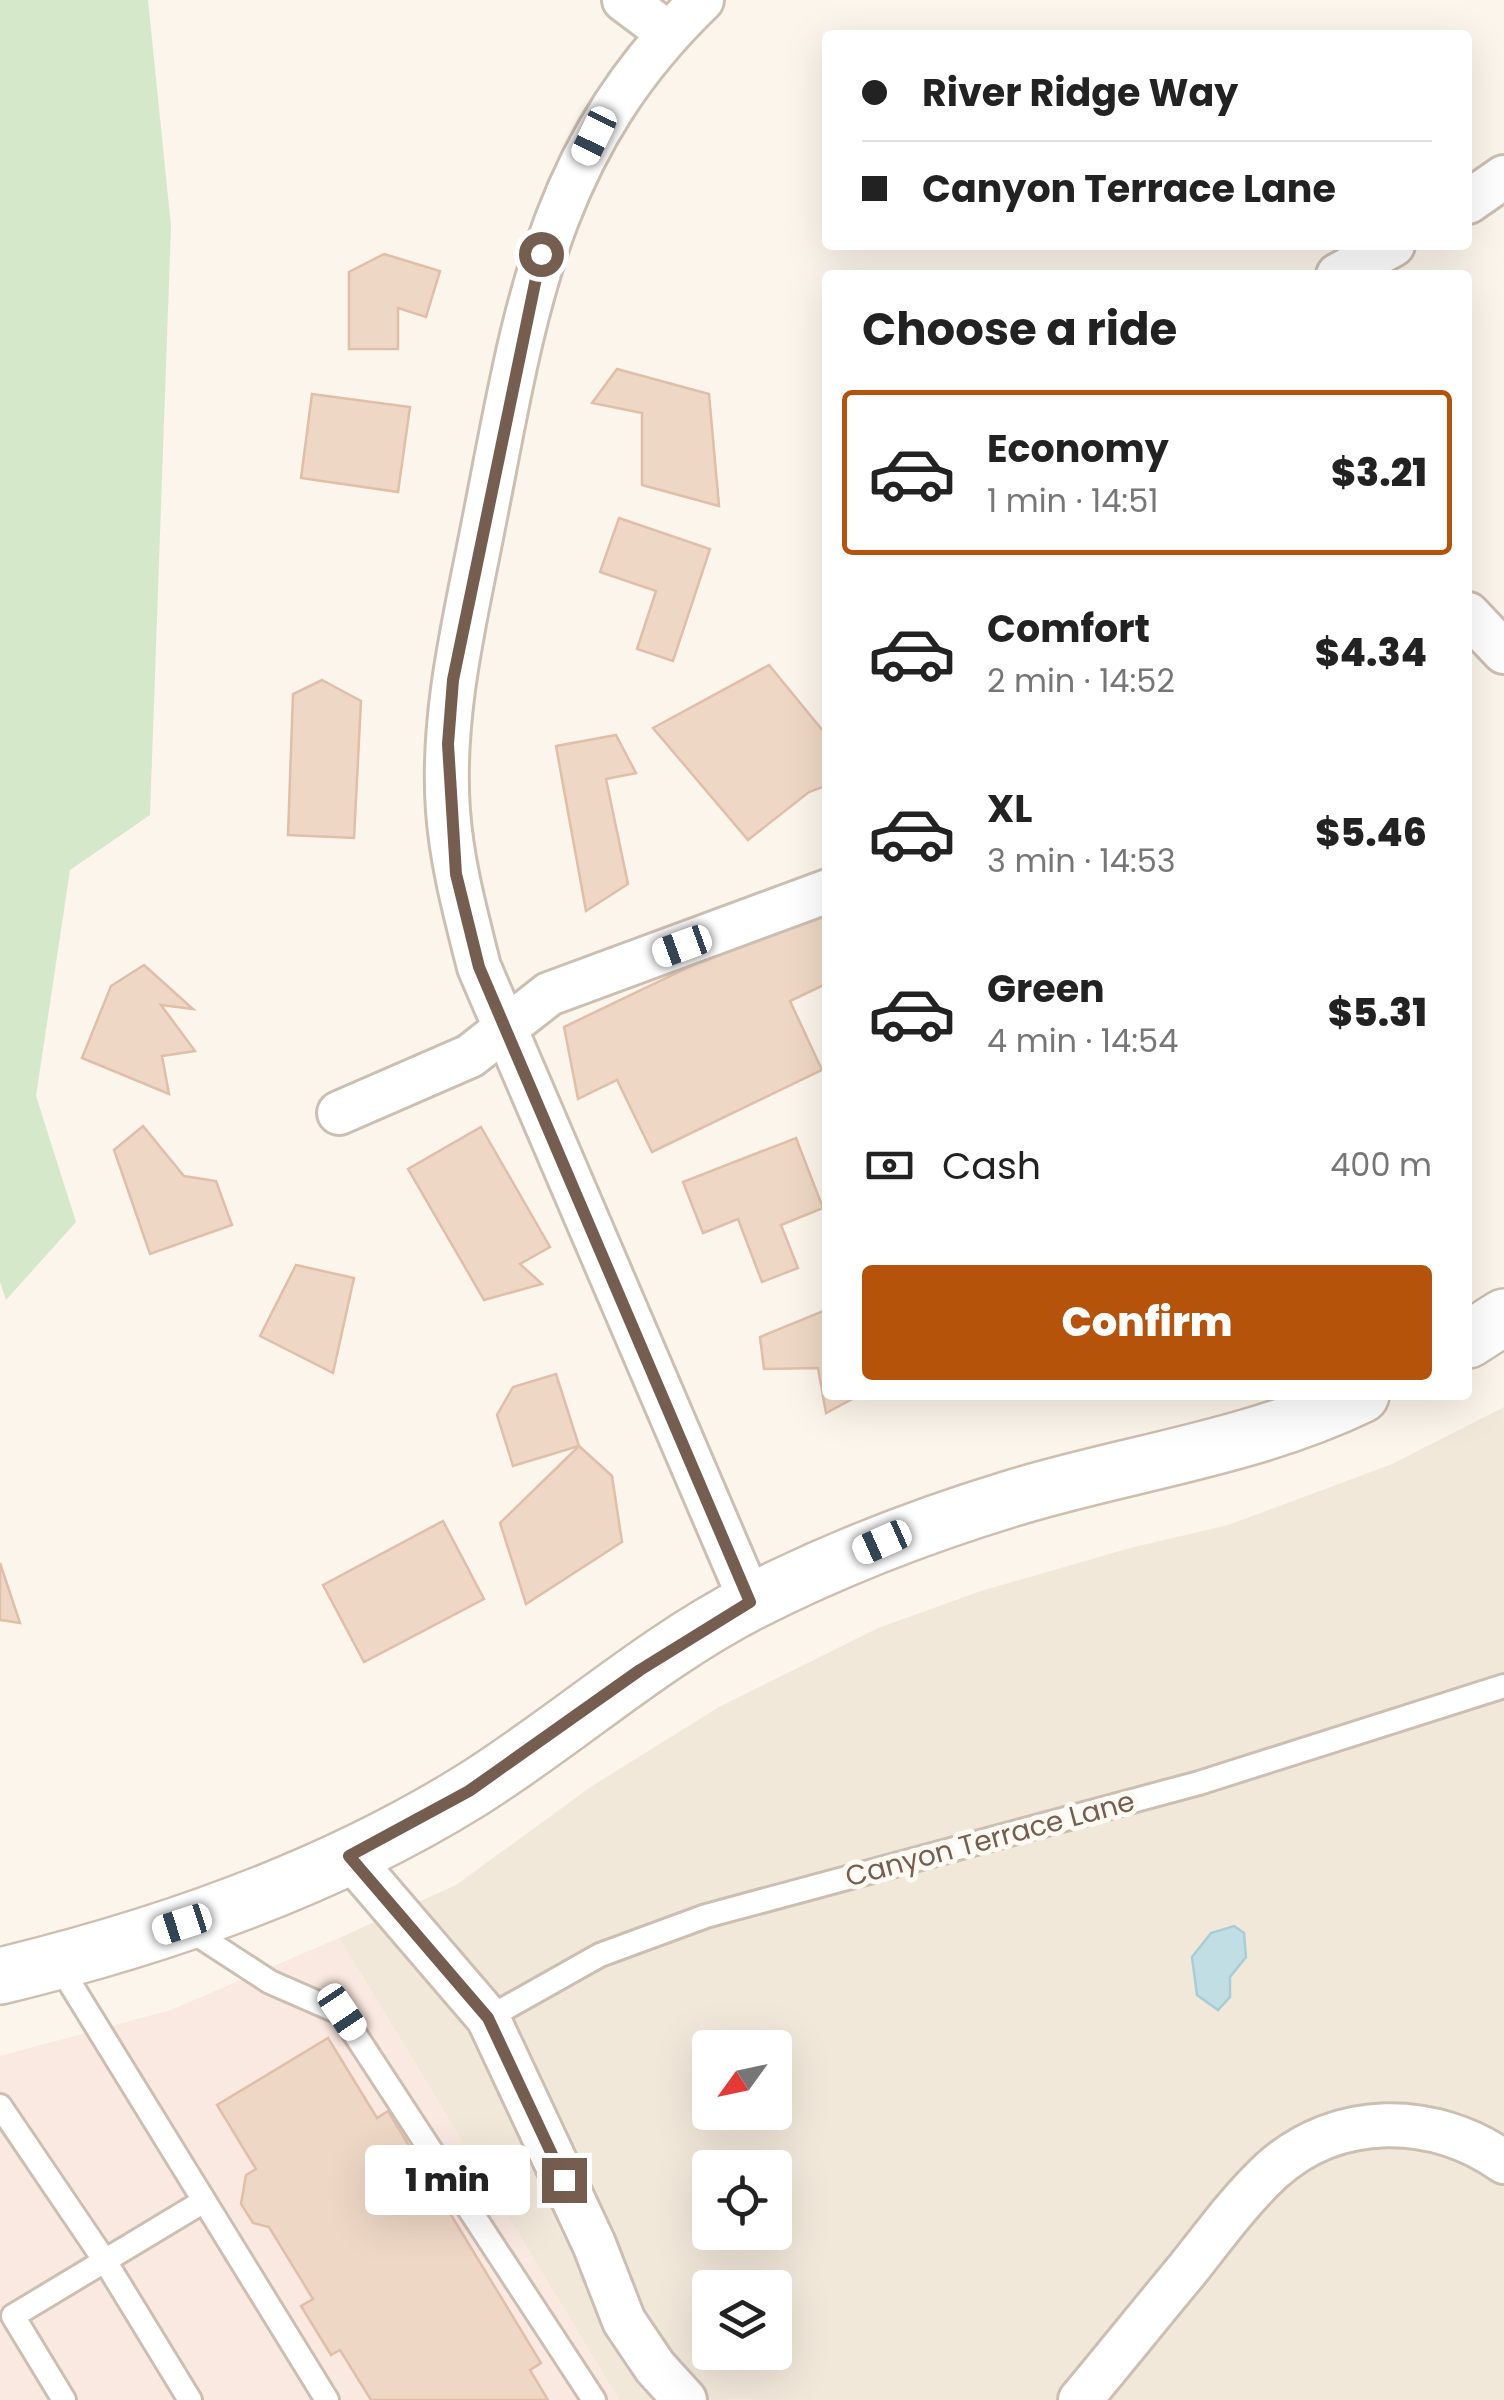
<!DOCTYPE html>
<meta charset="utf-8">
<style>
:root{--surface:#fff;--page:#f2f2f2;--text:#222;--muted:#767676;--line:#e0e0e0;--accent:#b45309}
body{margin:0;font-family:Poppins,sans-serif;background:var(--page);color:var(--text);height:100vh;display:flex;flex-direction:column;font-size:38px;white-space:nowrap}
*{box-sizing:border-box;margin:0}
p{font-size:32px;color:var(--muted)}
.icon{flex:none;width:55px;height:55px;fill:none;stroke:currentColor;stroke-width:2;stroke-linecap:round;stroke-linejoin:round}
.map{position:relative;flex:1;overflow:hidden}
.details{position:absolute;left:822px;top:270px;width:650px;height:1130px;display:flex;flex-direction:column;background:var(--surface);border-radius:10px;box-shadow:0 10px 40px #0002}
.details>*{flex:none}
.top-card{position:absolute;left:822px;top:30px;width:650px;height:220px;border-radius:10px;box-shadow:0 10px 40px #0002;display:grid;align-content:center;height:220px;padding:0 40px;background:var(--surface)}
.needle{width:65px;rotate:237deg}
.controls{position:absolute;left:692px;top:2030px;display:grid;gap:20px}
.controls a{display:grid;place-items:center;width:100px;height:100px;border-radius:10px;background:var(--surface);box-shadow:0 10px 40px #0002;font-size:50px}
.end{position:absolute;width:45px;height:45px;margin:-22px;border:12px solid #755e50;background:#fff;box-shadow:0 0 0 5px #fff}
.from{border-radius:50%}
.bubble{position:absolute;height:70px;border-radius:10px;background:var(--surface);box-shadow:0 10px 40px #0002;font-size:32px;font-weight:800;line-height:70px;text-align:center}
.car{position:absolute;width:30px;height:60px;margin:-30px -15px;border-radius:12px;box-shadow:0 0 8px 2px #0007;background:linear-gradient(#fff 24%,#345 0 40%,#fff 0 76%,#345 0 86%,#fff 0)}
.top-card b{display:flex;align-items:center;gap:35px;height:95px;font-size:38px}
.top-card b+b{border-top:2px solid var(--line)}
.top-card i{width:25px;height:25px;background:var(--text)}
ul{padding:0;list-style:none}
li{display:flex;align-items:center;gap:30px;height:165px;margin:0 20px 15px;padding:0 20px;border:5px solid transparent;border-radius:10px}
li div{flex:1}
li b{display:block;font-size:38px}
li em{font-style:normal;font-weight:800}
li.current{border-color:var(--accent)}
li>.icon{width:90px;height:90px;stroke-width:1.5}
h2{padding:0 40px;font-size:45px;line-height:120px}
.pay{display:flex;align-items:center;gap:25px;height:110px;padding:0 40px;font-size:38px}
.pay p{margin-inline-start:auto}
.button{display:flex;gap:20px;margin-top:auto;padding:20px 40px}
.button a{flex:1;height:115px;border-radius:10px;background:var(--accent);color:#fff;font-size:40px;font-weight:800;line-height:115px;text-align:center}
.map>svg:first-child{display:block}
.residential{fill:#f2e8da;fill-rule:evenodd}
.commercial{fill:#fae9e0}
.green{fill:#d6e8ca}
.water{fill:#c1dee4;stroke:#a8cdd5;stroke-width:2.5}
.building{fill:#eed7c5;stroke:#e0bea7;stroke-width:2.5}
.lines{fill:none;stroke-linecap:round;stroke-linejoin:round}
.lane-casing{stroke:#cdbeb2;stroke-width:28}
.street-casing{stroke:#cdbeb2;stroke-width:48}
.secondary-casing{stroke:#cfbeaf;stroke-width:60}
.lane{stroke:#fff;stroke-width:22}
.street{stroke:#fff;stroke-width:42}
.secondary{stroke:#fff;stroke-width:55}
.route{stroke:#755e50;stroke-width:12}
.labels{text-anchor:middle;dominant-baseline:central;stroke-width:10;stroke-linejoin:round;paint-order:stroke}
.street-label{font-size:28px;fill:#755e50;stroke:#fef9f2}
</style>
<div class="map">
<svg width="1504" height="2400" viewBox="0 0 1504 2400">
<rect width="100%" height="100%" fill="#fbf5eb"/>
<path class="residential" d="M1504 1407V2400H619L339 1938 456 1885 592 1786 719 1707 878 1628 981 1591 1130 1548 1228 1525 1392 1464ZM710 2048H775V2112H710ZM710 2168H775V2232H710ZM710 2288H775V2352H710Z"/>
<path class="commercial" d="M339 1938 619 2400H0V2056L171 2010Z"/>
<path class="green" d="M0 0H148L171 226 150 815 70 870 36 1096 76 1222 6 1300 0 1282Z"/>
<path class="water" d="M1234 1926 1244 1933 1246 1957 1230 1977V1997L1218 2010 1197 1995 1192 1957 1211 1933Z"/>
<g class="building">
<path d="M384 254 440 271 426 317 398 308V349H349V272Z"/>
<path d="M617 369 709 394 719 506 642 485V413L592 403Z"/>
<path d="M312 394 410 407 398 492 301 478Z"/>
<path d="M619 518 710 549 673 661 637 649 656 591 600 572Z"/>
<path d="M769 665 828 737V785L809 792 748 840 653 728Z"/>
<path d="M322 680 361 701 354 838 288 835 293 694Z"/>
<path d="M616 735 636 773 606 779 628 884 586 911 556 746Z"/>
<path d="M828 900V983L790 1001 822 1070 652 1152 617 1080 578 1099 564 1027Z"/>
<path d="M144 965 193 1009 161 1005 195 1051 162 1056 169 1094 82 1058 111 986Z"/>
<path d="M143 1126 184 1176 216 1181 232 1225 150 1254 114 1150Z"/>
<path d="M481 1127 550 1247 520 1264 542 1284 484 1300 408 1169Z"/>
<path d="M796 1138 823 1208 781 1225 798 1268 762 1282 738 1219 703 1233 683 1182Z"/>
<path d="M296 1265 354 1278 333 1373 260 1336Z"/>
<path d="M828 1309V1395H860L826 1413 818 1368 764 1369 760 1337Z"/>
<path d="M556 1374 579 1446 513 1466 497 1415 513 1387Z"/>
<path d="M579 1446 612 1476 622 1542 526 1604 500 1523Z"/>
<path d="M443 1521 484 1599 364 1662 323 1585Z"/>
<path d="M0 1563 20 1623 0 1620Z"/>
<path d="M328 2038 377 2118 388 2111 541 2363 530 2370 548 2400H371L340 2350 331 2355 301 2306 313 2299 269 2227 253 2223 241 2204 246 2175 256 2169 217 2105Z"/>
</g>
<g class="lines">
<defs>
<g id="lane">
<path d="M184 1926 270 1982 341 2013 594 2400"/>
<path d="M57 1962 327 2400"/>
<path d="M488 2018 600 1955 706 1916 1199 1783 1504 1686"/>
<path d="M0 2106 105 2261 190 2400"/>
<path d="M64 2400 13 2316 204 2201"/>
</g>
<g id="street">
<path d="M624 0 668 33"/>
<path d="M702 0C543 153 524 321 483 527 465 620 441 715 448 811 452 865 466 915 479 967L751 1602"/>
<path d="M1468 202 1504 177"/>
<path d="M1338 275 1393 245"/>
<path d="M1468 614 1504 652"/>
<path d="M339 1113 470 1056 549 994 828 891"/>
<path d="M349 1856 488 2018 594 2244 624 2321 655 2367 685 2400"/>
<path d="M1080 2400C1116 2357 1151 2313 1187 2270 1214 2236 1240 2200 1271 2171 1337 2111 1434 2112 1504 2162"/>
</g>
<g id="secondary">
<path d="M1468 1340 1504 1317"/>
<path d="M0 1976C162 1937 328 1879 470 1791 566 1731 651 1653 753 1601 836 1559 924 1525 1013 1498 1128 1463 1251 1448 1361 1395"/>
</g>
</defs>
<use href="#lane" class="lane-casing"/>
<use href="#street" class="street-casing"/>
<use href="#secondary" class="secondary-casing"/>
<use href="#lane" class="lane"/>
<use href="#street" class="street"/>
<use href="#secondary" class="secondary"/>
</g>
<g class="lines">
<path class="route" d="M541 254 453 680 448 744 456 874 479 967 750 1602 640 1670 469 1791 349 1856 488 2018 564 2180"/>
</g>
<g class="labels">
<g class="street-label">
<text transform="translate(990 1839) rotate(-15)">Canyon Terrace Lane</text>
</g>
</g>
</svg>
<div class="controls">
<a><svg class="needle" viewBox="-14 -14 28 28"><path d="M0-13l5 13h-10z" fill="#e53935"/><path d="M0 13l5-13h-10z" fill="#767676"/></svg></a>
<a><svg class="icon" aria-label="locate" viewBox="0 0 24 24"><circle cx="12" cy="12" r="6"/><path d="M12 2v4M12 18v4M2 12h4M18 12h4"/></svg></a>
<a><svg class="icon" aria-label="layers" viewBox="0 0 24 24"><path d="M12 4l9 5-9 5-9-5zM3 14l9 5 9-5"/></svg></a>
</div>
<i class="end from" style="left:541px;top:254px"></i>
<i class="end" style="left:564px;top:2180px"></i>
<div class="bubble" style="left:365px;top:2145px;width:165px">1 min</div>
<i class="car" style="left:594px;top:136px;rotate:206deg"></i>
<i class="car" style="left:682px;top:946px;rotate:250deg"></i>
<i class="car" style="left:882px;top:1542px;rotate:246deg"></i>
<i class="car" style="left:182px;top:1924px;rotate:252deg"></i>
<i class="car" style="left:342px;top:2012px;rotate:146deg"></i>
<div class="top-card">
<b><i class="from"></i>River Ridge Way</b>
<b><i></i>Canyon Terrace Lane</b>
</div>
<section class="details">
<h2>Choose a ride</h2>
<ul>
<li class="current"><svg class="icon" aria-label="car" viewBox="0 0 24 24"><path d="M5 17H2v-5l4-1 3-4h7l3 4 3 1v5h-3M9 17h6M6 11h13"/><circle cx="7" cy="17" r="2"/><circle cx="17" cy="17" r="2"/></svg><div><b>Economy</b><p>1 min · 14:51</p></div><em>$3.21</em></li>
<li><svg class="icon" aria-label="car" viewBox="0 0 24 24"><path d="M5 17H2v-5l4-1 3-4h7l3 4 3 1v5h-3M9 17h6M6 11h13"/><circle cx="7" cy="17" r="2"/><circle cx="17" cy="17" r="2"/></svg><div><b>Comfort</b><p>2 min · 14:52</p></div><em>$4.34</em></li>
<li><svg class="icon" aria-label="car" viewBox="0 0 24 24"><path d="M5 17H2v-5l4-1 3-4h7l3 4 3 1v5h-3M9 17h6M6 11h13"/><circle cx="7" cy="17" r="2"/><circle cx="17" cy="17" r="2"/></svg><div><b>XL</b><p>3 min · 14:53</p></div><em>$5.46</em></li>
<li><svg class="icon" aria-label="car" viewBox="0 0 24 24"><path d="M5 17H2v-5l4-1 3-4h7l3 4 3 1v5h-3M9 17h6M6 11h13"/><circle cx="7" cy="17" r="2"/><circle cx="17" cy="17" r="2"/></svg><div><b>Green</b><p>4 min · 14:54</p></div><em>$5.31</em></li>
</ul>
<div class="pay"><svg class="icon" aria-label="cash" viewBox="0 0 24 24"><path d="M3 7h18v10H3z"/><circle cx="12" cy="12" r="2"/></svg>Cash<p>400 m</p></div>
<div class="button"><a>Confirm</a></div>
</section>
</div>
